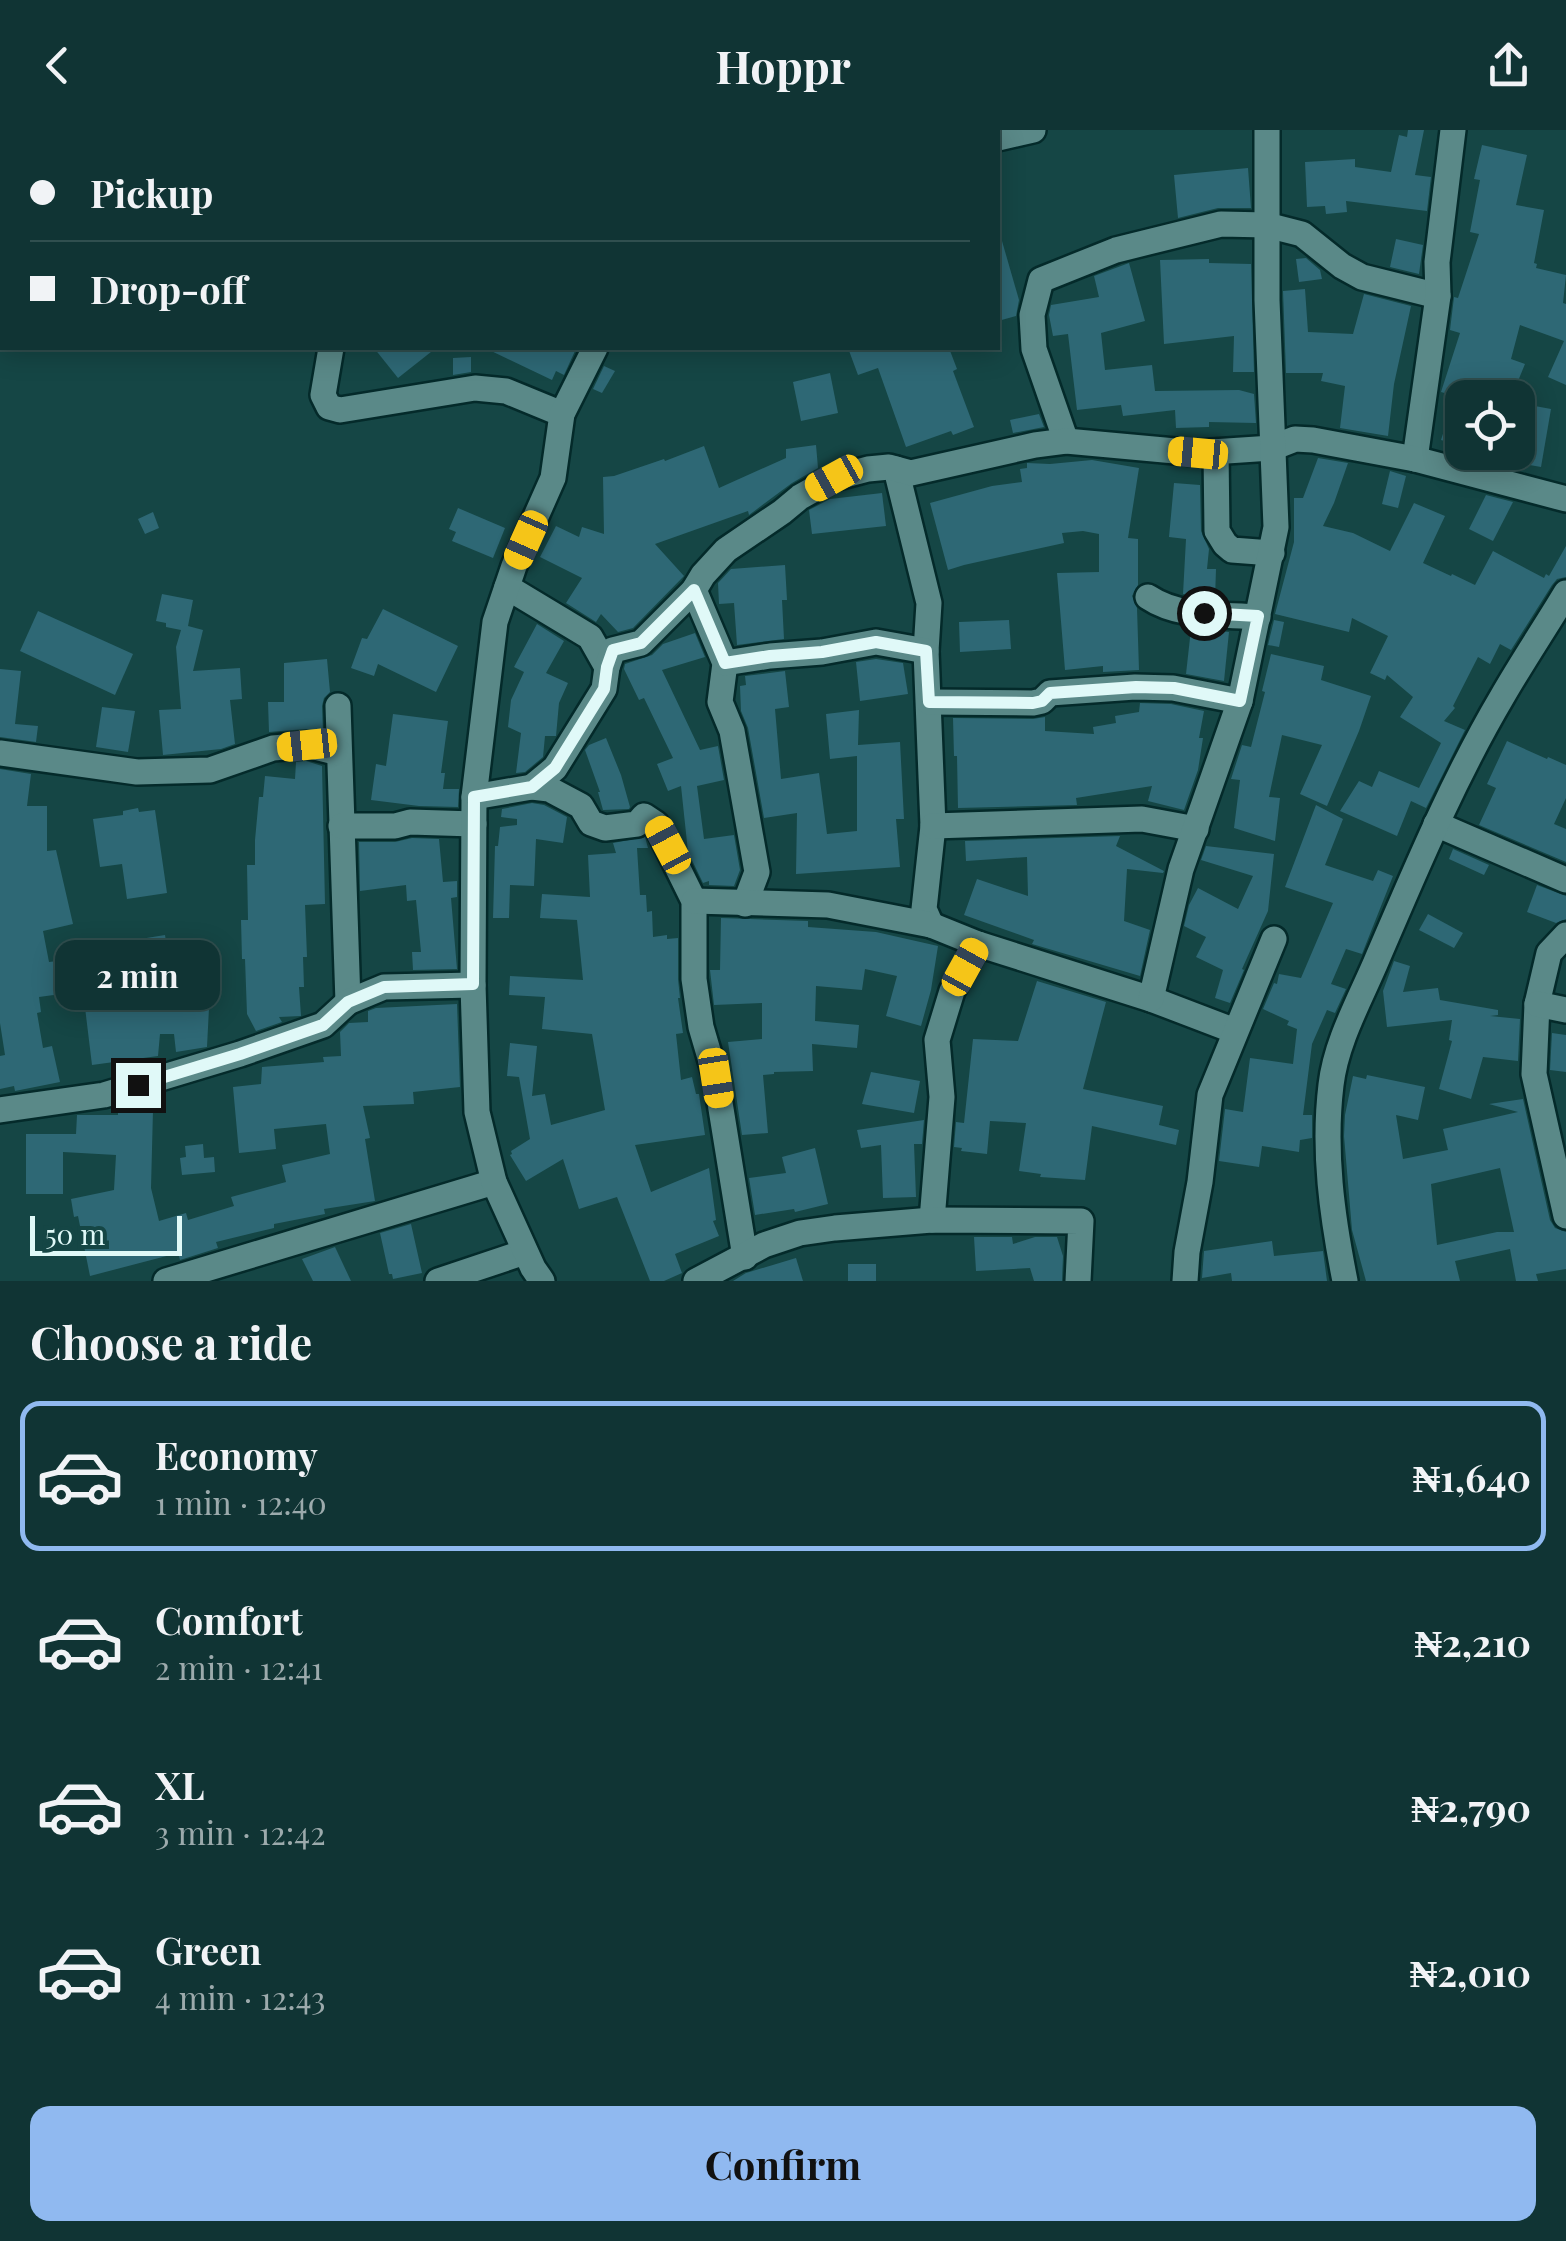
<!DOCTYPE html>
<meta charset="utf-8">
<style>
:root{--surface:#103434;--page:#1e3f40;--text:#f1f3f6;--muted:#9caaac;--line:#304f4f;--accent:#90b9f0}
body{margin:0;font-family:"Playfair Display",serif;background:var(--page);color:var(--text);height:100vh;display:flex;flex-direction:column;font-size:38px;white-space:nowrap}
*{box-sizing:border-box;margin:0}
p{font-size:32px;color:var(--muted)}
.icon{flex:none;width:55px;height:55px;fill:none;stroke:currentColor;stroke-width:2;stroke-linecap:round;stroke-linejoin:round}
.map{position:relative;height:1151px;overflow:hidden}
.side{display:flex;flex-direction:column;background:var(--surface);flex:1}
.side>*{flex:none}
.top-card{position:absolute;left:0px;top:0px;width:1000px;height:220px;box-shadow:0 5px 25px #0003,0 0 0 2px var(--line);display:grid;align-content:center;height:220px;padding:0 30px;background:var(--surface)}
.controls{position:absolute;left:1445px;top:250px;display:grid;gap:20px}
.controls a{display:grid;place-items:center;width:90px;height:90px;border-radius:20px;background:var(--surface);box-shadow:0 5px 25px #0003,0 0 0 2px var(--line);font-size:50px}
.scale{position:absolute;left:30px;bottom:25px;width:152px;box-sizing:border-box;padding-left:10px;border:5px solid #e0f9f8;border-top:0;font-size:28px;line-height:35px;white-space:nowrap;color:#e0f9f8;-webkit-text-stroke:8px #154645;paint-order:stroke}
.end{position:absolute;width:45px;height:45px;margin:-22px;border:12px solid #e0f9f8;background:#111;box-shadow:0 0 0 5px #111}
.from{border-radius:50%}
.bubble{position:absolute;height:70px;border-radius:20px;background:var(--surface);box-shadow:0 5px 25px #0003,0 0 0 2px var(--line);font-size:32px;font-weight:700;line-height:70px;text-align:center}
.car{position:absolute;width:30px;height:60px;margin:-30px -15px;border-radius:12px;box-shadow:0 0 8px 2px #0007;background:linear-gradient(#f5c518 24%,#345 0 40%,#f5c518 0 76%,#345 0 86%,#f5c518 0)}
.top-card b{display:flex;align-items:center;gap:35px;height:95px;font-size:38px}
.top-card b+b{border-top:2px solid var(--line)}
.top-card i{width:25px;height:25px;background:var(--text)}
ul{padding:0;list-style:none}
li{display:flex;align-items:center;gap:30px;height:150px;margin:0 20px 15px;padding:0 10px;border:5px solid transparent;border-radius:20px}
li div{flex:1}
li b{display:block;font-size:38px}
li em{font-style:normal;font-weight:700}
li.active{border-color:var(--accent)}
li>.icon{width:90px;height:90px;stroke-width:1.5}
h2{padding:0 30px;font-size:45px;line-height:120px}
.cta{display:flex;gap:20px;margin-top:auto;padding:20px 30px}
.cta a{flex:1;height:115px;border-radius:20px;background:var(--accent);color:#111;font-size:40px;font-weight:700;line-height:115px;text-align:center}
header{display:flex;justify-content:space-between;align-items:center;height:130px;padding:0 30px;background:var(--surface);font-size:45px;font-weight:700}
.map>svg:first-child{display:block}
.building{fill:#2e6875;fill-rule:evenodd}
.lines{fill:none;stroke-linecap:round;stroke-linejoin:round}
.minor-casing{stroke:#042a2a;stroke-width:30}
.minor{stroke:#5a8988;stroke-width:25}
.route{stroke:#e0f9f8;stroke-width:12}
</style>
<header><svg class="icon" aria-label="back" viewBox="0 0 24 24"><path d="M15 5l-7 7 7 7"/></svg>Hoppr<svg class="icon" aria-label="share" viewBox="0 0 24 24"><path d="M12 15V3M7 8l5-5 5 5M5 13v7h14v-7"/></svg></header>
<div class="map">
<svg width="1566" height="1151" viewBox="0 0 1566 1151">
<rect width="100%" height="100%" fill="#154645"/>
<g class="building">
<path d="M1408 0H1424L1415 45 1431 47 1427 81 1346 71 1347 82 1326 84 1325 76 1307 77 1305 32 1355 29V37L1391 42 1399 5 1407 7Z"/>
<path d="M1482 15 1527 25 1516 75 1544 80 1534 133 1537 134 1536 138 1566 145 1563 173 1566 174V255L1548 247 1564 211 1520 195 1511 229 1525 234 1511 268H1462V316L1441 310 1455 266 1441 262 1460 203 1450 200 1454 167 1458 168 1479 104 1470 102 1480 50 1474 49Z"/>
<path d="M1248 38 1251 78H1218L1178 88 1174 45Z"/>
<path d="M1396 109 1423 115 1419 144 1390 137Z"/>
<path d="M1002 111 1019 170 1016 186 998 191V112Z"/>
<path d="M1306 128 1320 140 1322 149 1299 152 1296 129Z"/>
<path d="M1209 129V133L1251 134 1254 242H1233L1234 206 1164 214 1160 130Z"/>
<path d="M1129 133 1145 191 1101 203 1105 240 1152 235 1155 261 1239 260 1254 264 1256 293 1209 292V297L1176 298 1175 280 1123 286 1121 275 1077 280 1068 204 1053 206 1049 185 1051 175 1099 167 1094 146Z"/>
<path d="M1305 159 1308 202 1353 204 1364 164 1411 176 1394 254 1388 306 1340 298 1345 256 1321 251 1323 243H1286L1283 161Z"/>
<path d="M374 218H436L398 248Z"/>
<path d="M485 218H567L575 221 564 245 556 241 552 250Z"/>
<path d="M848 218H949L957 239 953 241 974 297 953 305 951 301 906 317 878 238 858 245Z"/>
<path d="M471 227V242L453 245V228Z"/>
<path d="M604 236 615 241 602 263 593 259Z"/>
<path d="M830 243 838 283 801 291 793 252Z"/>
<path d="M1518 273 1551 279 1541 337 1518 333Z"/>
<path d="M1039 284 1044 297 1013 303 1010 290Z"/>
<path d="M816 315 818 338 792 353 749 385 748 381 655 414 684 446 633 498 618 502 601 484 596 492 566 473 582 448 540 427 556 396 579 407 582 397 604 404 603 347 614 346 664 329 665 331 704 316 719 358 786 328V319Z"/>
<path d="M1318 328 1348 333 1334 373 1323 396 1353 403 1390 421 1414 373 1445 386 1423 433 1451 446 1452 444 1475 455 1493 421 1544 448 1546 444 1549 446 1566 416V447L1557 449 1552 455 1511 520 1500 514 1490 534 1478 527 1453 576 1455 578 1444 591 1465 600 1426 678 1411 671 1397 706 1340 681 1359 651 1372 657 1379 641 1419 658 1441 613 1400 587 1413 567 1387 545 1385 550 1370 543 1388 506 1352 488 1349 502 1275 484 1294 412V368H1303Z"/>
<path d="M1092 330 1139 338 1128 408 1138 409V455L1132 466 1137 478 1139 540 1103 542V536L1065 540 1057 443 1099 442V404L1083 401 1062 403 1064 413 964 435 948 440 930 373 992 356 1022 352 1020 339 1027 338V333L1050 334Z"/>
<path d="M1390 341 1406 346 1398 378 1382 374Z"/>
<path d="M1174 353 1200 355 1201 401 1209 419 1207 439H1216L1215 469 1183 464 1186 409 1169 407Z"/>
<path d="M882 363 886 396 812 404 809 380 830 369Z"/>
<path d="M1486 365 1513 372 1493 411 1469 399Z"/>
<path d="M458 378 505 398 493 428 452 411 456 402 449 399Z"/>
<path d="M153 382 159 398 145 404 138 389Z"/>
<path d="M785 435 787 470H782L784 509 737 515 734 473 719 474 718 453 731 439Z"/>
<path d="M162 464 193 470 188 496 203 500 193 541 240 538 242 569 230 570 235 614 221 619 163 625 159 580 181 579 176 517 181 500 166 497V493L156 491Z"/>
<path d="M383 479 458 516 436 562 378 534 374 546 351 538 362 508 367 509Z"/>
<path d="M38 481 133 524 115 565 20 521Z"/>
<path d="M1009 490 1011 519 960 522 959 492Z"/>
<path d="M1274 490 1284 492 1279 517 1268 515Z"/>
<path d="M537 494 564 511 546 543 568 553 559 573 556 606H545L543 627 525 642 516 643 521 603 508 597 511 570 524 542 514 537Z"/>
<path d="M1191 499 1229 502 1224 551 1186 544Z"/>
<path d="M695 503 705 527 662 540 700 620 718 616 724 650 697 656 704 709 734 705 740 740 734 756 709 755V751L703 753 688 722 681 656 668 661 657 634 673 628 644 568 639 570 624 539 625 534 652 525 663 514Z"/>
<path d="M1271 524 1324 536 1321 550 1371 566 1359 601 1327 676 1300 664 1322 615 1282 605 1269 667 1280 668 1275 711 1234 698 1240 650 1231 649 1242 615 1251 617 1265 562 1262 561Z"/>
<path d="M327 529 330 562 324 568 322 576 323 602 306 599 269 602 268 572H284V533Z"/>
<path d="M876 529 903 533 908 564 860 571 856 532Z"/>
<path d="M0 539 21 541 15 594 38 596 36 612 0 607Z"/>
<path d="M785 541 789 577 775 579 781 649 819 643 827 704 857 701V626L830 629 826 584 859 580 858 615 900 612 904 689H896L900 737 796 744 797 683 764 688 748 598 741 581 740 556 746 555 745 546Z"/>
<path d="M1140 573 1171 574 1204 581 1199 608H1203L1198 640 1184 680 1148 671 1152 656 1076 668 1077 675 958 678 957 626H954L953 588 1033 589 1045 587V601L1094 604 1093 597 1116 593 1115 586 1139 582Z"/>
<path d="M102 577 135 581 128 622 96 617Z"/>
<path d="M393 584 448 591 441 643H445L443 659H459L458 677 419 676 371 670 376 634 386 636Z"/>
<path d="M606 608 621 645 630 677 629 679 603 680 598 662H600L585 620 589 615Z"/>
<path d="M1507 611 1547 629 1548 627 1566 635V668L1554 694 1566 699V732L1479 695 1496 658 1487 654Z"/>
<path d="M306 631 322 636 325 774 305 775 307 827H303L304 857H299L301 886 279 887 282 892 256 901 247 884 245 829H242L241 790H248L247 735H255V710L259 667H263L265 646 295 649 296 632Z"/>
<path d="M0 639 31 644 27 676H47V721L56 720 73 794 43 801 49 832 93 827 91 817 165 805 174 860 179 859 181 880 209 878 207 917 176 922 174 904H160L158 926 92 935 83 861 39 867 41 882 37 883 43 918 52 916 60 952 15 961 14 956 0 959V926L5 925 0 893Z"/>
<path d="M532 673 544 675 567 687 563 713 536 709 534 756 510 755 509 788H493L495 716H498L500 697 517 695V689L501 687 502 679Z"/>
<path d="M1316 675 1343 689 1325 735 1373 751 1378 740 1393 746 1362 824 1346 819 1331 854 1346 859 1335 883 1327 880 1312 914 1303 985H1312V1008L1300 1010 1299 1022 1262 1016 1259 1037 1219 1031 1225 979 1243 982 1250 928 1293 934 1297 899 1287 895 1289 891 1263 879 1274 853 1277 854 1279 844 1301 848 1333 773 1285 757Z"/>
<path d="M138 678 139 682 155 680 167 763 127 769 122 734 100 737 93 689 123 685V681Z"/>
<path d="M1120 706 1116 716 1164 741 1163 743 1127 739 1124 791 1150 800 1140 846 1032 814 1034 810 964 785 977 749 1028 766 1027 727 966 731 965 711Z"/>
<path d="M645 707 648 718H637L640 765H646L647 782 652 781 653 807 667 805V809L678 808V849L680 868H678L683 903 676 904 681 950 692 947 696 964H699L705 1005 635 1015 651 1062 709 1038 716 1090 713 1091 719 1106 675 1124 682 1143 664 1151H650L617 1067 579 1079 563 1029 526 1051 510 1025 512 1024 511 1021 530 1009 519 947 507 946 510 913 537 916 532 966 545 964 551 995 605 980 592 904 542 899 545 867 509 865 510 846 583 850 577 790 540 788 542 764 590 767 588 725 616 723 613 713Z"/>
<path d="M412 708 439 709 443 752 457 751V767L451 768 457 839 413 840 412 822H421L416 770 407 771 406 755 360 761 359 712H395Z"/>
<path d="M1206 716 1274 724 1268 781 1242 839 1244 840 1230 873 1215 868 1223 840 1196 827 1206 807 1184 796 1189 775 1198 758 1238 779 1253 746 1201 730Z"/>
<path d="M1453 719 1489 735 1484 745 1449 729Z"/>
<path d="M1537 755 1566 766V789L1556 793 1527 782Z"/>
<path d="M1428 784 1463 803 1454 818 1419 800Z"/>
<path d="M721 788 808 791V797L876 802 938 816 931 860 921 896 886 886 897 846 865 839 862 860 816 856 815 891 859 895 857 918 812 914 813 941 774 942V944L763 945 768 1003 742 1005 728 912 762 909V873L714 875 710 840H720Z"/>
<path d="M1394 831 1410 836 1403 862 1438 858 1440 870 1498 880V885L1490 886 1520 889 1518 931 1483 927 1471 969 1439 959 1452 911 1449 910 1452 890 1387 897 1383 861Z"/>
<path d="M1037 851 1106 872 1083 959 1163 976 1159 995 1179 1000 1176 1015 1092 996 1085 1050 1040 1047 1041 1044 1019 1041 1026 993 990 991 987 1024 961 1021 962 1018 954 1017 956 992 964 993 973 909 1018 911Z"/>
<path d="M457 874 460 957 413 962 414 974 363 976 370 1008 365 1009 375 1071 324 1079 325 1084 274 1094V1098L216 1112 218 1118 180 1130 178 1123 90 1146 78 1086 74 1087 71 1069 114 1060 116 1025 63 1022V1064H26V1004H76L77 985H118V978L153 980 151 1058 159 1091 186 1083 188 1090 234 1076 231 1067 286 1052 282 1035 330 1024 326 994 274 999 276 1019 239 1023 233 957 261 954 262 937 324 932 323 927 341 926 340 902 349 893 368 892V881L376 878Z"/>
<path d="M1552 903 1566 905V942L1550 940Z"/>
<path d="M871 942 920 951 914 983 862 974Z"/>
<path d="M1367 945 1425 957 1418 990 1396 985 1403 1029 1448 1020 1443 999 1518 982 1489 974 1523 969 1550 1090 1555 1098 1566 1102V1139L1536 1144 1538 1151H1516L1510 1119 1455 1131 1460 1151H1366L1352 1100 1344 1006 1345 985 1353 946 1366 949ZM1500 1038 1514 1102H1497L1437 1115 1431 1054Z"/>
<path d="M924 990 922 1014H914L916 1067 883 1068 881 1015 861 1018 857 1000Z"/>
<path d="M203 1014 204 1028 214 1027 215 1042 182 1045 180 1028 186 1027 185 1016Z"/>
<path d="M815 1018 828 1074 795 1082 794 1079 755 1085 749 1048 786 1043 782 1027Z"/>
<path d="M411 1094 422 1143 393 1149 392 1144H389L380 1103Z"/>
<path d="M974 1107H1012L1013 1114 1035 1107H1057L1063 1126 1062 1151H1034L1030 1138 976 1141Z"/>
<path d="M1272 1111 1274 1126 1323 1121 1327 1151H1232L1231 1143 1202 1148 1204 1121Z"/>
<path d="M335 1117 351 1151H313L302 1129Z"/>
<path d="M796 1128 803 1151H733L746 1143Z"/>
<rect x="848" y="1134" width="28" height="17"/>
</g>
<g class="lines">
<defs>
<g id="minor">
<path d="M238 0 239 2"/>
<path d="M468 0 469 2"/>
<path d="M660 0 662 2"/>
<path d="M17 2 21 0"/>
<path d="M754 2 756 0"/>
<path d="M998 8 1033 0"/>
<path d="M0 15 2 13"/>
<path d="M331 218 323 265 329 277 340 280 475 258 506 261 562 284"/>
<path d="M1066 311 1034 219 1032 185 1041 150 1116 120 1221 94 1267 95 1302 104 1342 136 1362 147 1438 166"/>
<path d="M1216 322 1217 401 1225 414 1232 420 1272 423"/>
<path d="M1415 329 1438 166 1437 132 1453 0"/>
<path d="M896 339 929 473 926 521 933 696 924 779 931 795"/>
<path d="M507 457 590 507 607 537"/>
<path d="M694 460 725 533 720 572 732 601 757 742 745 774"/>
<path d="M1148 467C1179 488 1222 484 1258 487"/>
<path d="M725 533 770 526 822 522 876 512 926 521"/>
<path d="M929 572 1033 573 1042 571 1050 563 1135 557 1173 558 1240 571"/>
<path d="M338 576 348 872"/>
<path d="M0 623 137 642 210 640 273 618 307 615 339 623"/>
<path d="M532 657 555 638 604 559 607 537 613 520 641 513 694 460 703 445 726 420 782 382 800 367 834 348 868 339 889 337 911 343 1035 315 1066 311 1197 323 1272 318 1295 309 1313 310 1415 329 1566 369"/>
<path d="M474 667 532 657 549 659 581 676 591 693 605 698 637 694 644 686 656 694 694 771V849L701 897 716 948 745 1127"/>
<path d="M1436 694 1566 750"/>
<path d="M341 696H395L410 692 474 694"/>
<path d="M933 696 1142 689 1196 699"/>
<path d="M694 771 828 775 931 795 978 814 1151 869 1235 901"/>
<path d="M1566 805 1549 823 1537 874 1534 944 1566 1086"/>
<path d="M1151 869 1181 739 1240 571 1276 397 1267 170V0"/>
<path d="M1537 874 1566 880"/>
<path d="M0 980 104 965 240 924 323 895 348 872 384 857 473 855"/>
<path d="M932 1090 942 967 937 910 952 861 978 814"/>
<path d="M166 1151 494 1052"/>
<path d="M438 1151 525 1122"/>
<path d="M542 1151 533 1138 494 1052 477 982 473 855 474 667 495 492 514 436 553 348 562 284 595 218"/>
<path d="M696 1151 764 1115 800 1103 835 1098 932 1090 1081 1091 1078 1151"/>
<path d="M1185 1151 1187 1122 1200 1052 1210 965 1274 809"/>
<path d="M1345 1151C1332 1086 1323 1021 1331 955 1336 911 1361 868 1378 827 1416 739 1453 650 1502 567 1522 532 1545 498 1566 463"/>
</g>
</defs>
<use href="#minor" class="minor-casing"/>
<use href="#minor" class="minor"/>
</g>
<g class="lines">
<path class="route" d="M138 955 240 924 323 895 348 872 384 857 473 854 474 667 532 657 555 638 604 559 607 537 613 520 641 513 694 460 725 533 770 526 822 522 876 512 926 521 929 572 1033 573 1042 571 1050 563 1136 557 1174 558 1240 571 1258 486 1204 483"/>
</g>
</svg>
<div class="controls">
<a><svg class="icon" aria-label="locate" viewBox="0 0 24 24"><circle cx="12" cy="12" r="6"/><path d="M12 2v4M12 18v4M2 12h4M18 12h4"/></svg></a>
</div>
<div class="scale">50 m</div>
<i class="end from" style="left:1204px;top:483px"></i>
<i class="end" style="left:138px;top:955px"></i>
<div class="bubble" style="left:55px;top:810px;width:165px">2 min</div>
<i class="car" style="left:1198px;top:323px;rotate:275deg"></i>
<i class="car" style="left:834px;top:348px;rotate:241deg"></i>
<i class="car" style="left:526px;top:410px;rotate:204deg"></i>
<i class="car" style="left:307px;top:615px;rotate:264deg"></i>
<i class="car" style="left:668px;top:715px;rotate:332deg"></i>
<i class="car" style="left:965px;top:837px;rotate:29deg"></i>
<i class="car" style="left:716px;top:948px;rotate:171deg"></i>
<div class="top-card">
<b><i class="from"></i>Pickup</b>
<b><i></i>Drop-off</b>
</div>
</div>
<section class="side">
<h2>Choose a ride</h2>
<ul>
<li class="active"><svg class="icon" aria-label="car" viewBox="0 0 24 24"><path d="M5 17H2v-5l4-1 3-4h7l3 4 3 1v5h-3M9 17h6M6 11h13"/><circle cx="7" cy="17" r="2"/><circle cx="17" cy="17" r="2"/></svg><div><b>Economy</b><p>1 min · 12:40</p></div><em>₦1,640</em></li>
<li><svg class="icon" aria-label="car" viewBox="0 0 24 24"><path d="M5 17H2v-5l4-1 3-4h7l3 4 3 1v5h-3M9 17h6M6 11h13"/><circle cx="7" cy="17" r="2"/><circle cx="17" cy="17" r="2"/></svg><div><b>Comfort</b><p>2 min · 12:41</p></div><em>₦2,210</em></li>
<li><svg class="icon" aria-label="car" viewBox="0 0 24 24"><path d="M5 17H2v-5l4-1 3-4h7l3 4 3 1v5h-3M9 17h6M6 11h13"/><circle cx="7" cy="17" r="2"/><circle cx="17" cy="17" r="2"/></svg><div><b>XL</b><p>3 min · 12:42</p></div><em>₦2,790</em></li>
<li><svg class="icon" aria-label="car" viewBox="0 0 24 24"><path d="M5 17H2v-5l4-1 3-4h7l3 4 3 1v5h-3M9 17h6M6 11h13"/><circle cx="7" cy="17" r="2"/><circle cx="17" cy="17" r="2"/></svg><div><b>Green</b><p>4 min · 12:43</p></div><em>₦2,010</em></li>
</ul>
<div class="cta"><a>Confirm</a></div>
</section>
